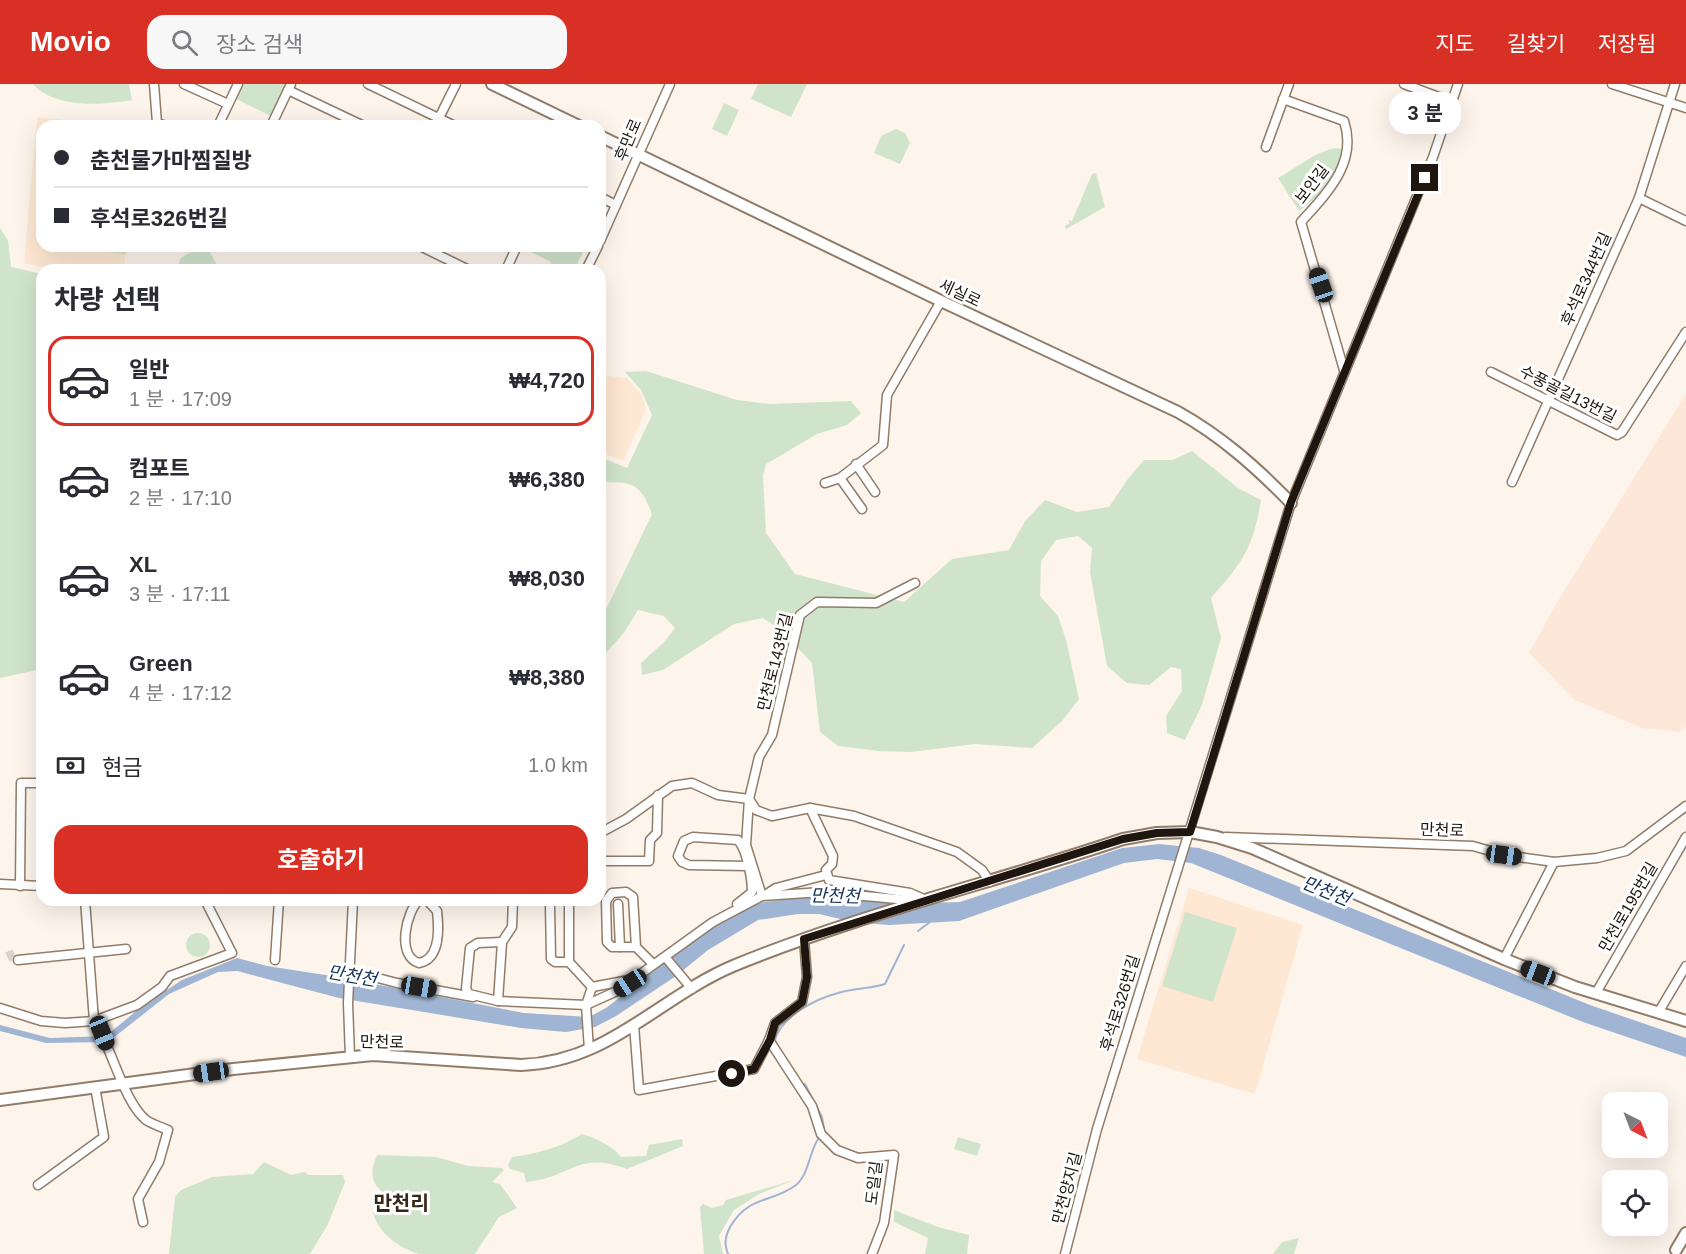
<!DOCTYPE html>
<html lang="ko">
<meta charset="utf-8">
<style>
:root{--surface:#fff;--page:#f7f7f7;--text:#2b2b33;--muted:#7c7c81;--line:#e1e1e2;--accent:#d93025}
body{margin:0;font-family:Arial,"Noto Sans KR",sans-serif;background:var(--page);color:var(--text);height:100vh;display:flex;flex-direction:column;font-size:22px;white-space:nowrap}
*{box-sizing:border-box;margin:0}
p{font-size:20px;color:var(--muted)}
.icon{flex:none;width:33px;height:33px;fill:none;stroke:currentColor;stroke-width:2;stroke-linecap:round;stroke-linejoin:round}
.map{position:relative;flex:1;overflow:hidden}
.panel{position:absolute;left:36px;top:180px;width:570px;height:642px;display:flex;flex-direction:column;background:var(--surface);border-radius:18px;box-shadow:0 6px 24px #0002}
.panel>*{flex:none}
.top-card{position:absolute;left:36px;top:36px;width:570px;height:132px;border-radius:18px;box-shadow:0 6px 24px #0002;display:grid;align-content:center;height:132px;padding:0 18px;background:var(--surface)}
.needle{width:39px;rotate:138deg}
.fabs{position:absolute;left:1602px;top:1008px;display:grid;gap:12px}
.fabs a{display:grid;place-items:center;width:66px;height:66px;border-radius:12px;background:var(--surface);box-shadow:0 6px 24px #0002;font-size:30px}
.end{position:absolute;width:27px;height:27px;margin:-14px;border:8px solid #1e160f;background:#fff;box-shadow:0 0 0 3px #fff}
.from{border-radius:50%}
.bubble{position:absolute;height:42px;border-radius:18px;background:var(--surface);box-shadow:0 6px 24px #0002;font-size:20px;font-weight:700;line-height:42px;text-align:center}
.car{position:absolute;width:18px;height:36px;margin:-18px -9px;border-radius:8px;box-shadow:0 0 4px 2px #0007;background:linear-gradient(#222 24%,#8ab4d8 0 40%,#222 0 76%,#8ab4d8 0 86%,#222 0)}
.top-card b{display:flex;align-items:center;gap:21px;height:57px;font-size:22px}
.top-card b+b{border-top:2px solid var(--line)}
.top-card i{width:15px;height:15px;background:var(--text)}
ul{padding:0;list-style:none}
li{display:flex;align-items:center;gap:18px;height:90px;margin:0 12px 9px;padding:0 6px;border:3px solid transparent;border-radius:18px}
li div{flex:1}
li b{display:block;font-size:22px}
li em{font-style:normal;font-weight:700}
li.current{border-color:var(--accent)}
li>.icon{width:54px;height:54px;stroke-width:1.5}
h2{padding:0 18px;font-size:27px;line-height:72px}
.pay{display:flex;align-items:center;gap:15px;height:66px;padding:0 18px;font-size:22px}
.pay p{margin-inline-start:auto}
.action{display:flex;gap:12px;margin-top:auto;padding:12px 18px}
.action a{flex:1;height:69px;border-radius:18px;background:var(--accent);color:#fff;font-size:24px;font-weight:700;line-height:69px;text-align:center}
header{display:flex;align-items:center;gap:36px;box-sizing:border-box;height:84px;padding:0 30px;background:var(--accent);color:#fff}
header strong{font-size:28px}
nav{display:flex;gap:33px;margin-inline-start:auto;font-size:21px}
.search{width:420px;height:54px;background:var(--page);display:flex;align-items:center;gap:15px;box-sizing:border-box;padding:0 21px;border-radius:18px;color:var(--muted);font-size:22px}
.map>svg:first-child{display:block}
.built{fill:#fee8d3}
.industrial{fill:#fce7d8}
.green{fill:#d0e4cb}
.water{fill:#9fb5d3}
.lines{fill:none;stroke-linecap:round;stroke-linejoin:round}
.stream{stroke:#9fb5d3;stroke-width:2}
.minor-tunnel{stroke:#dcd3cb;stroke-width:8;stroke-dasharray:8 4;stroke-linecap:butt}
.minor-casing{stroke:#907c69;stroke-width:11}
.tertiary-casing{stroke:#907c69;stroke-width:14}
.minor{stroke:#fff;stroke-width:8}
.tertiary{stroke:#fff;stroke-width:10}
.route{stroke:#1e160f;stroke-width:8}
.labels{text-anchor:middle;dominant-baseline:central;stroke-width:6;stroke-linejoin:round;paint-order:stroke}
.street-label{font-size:16px;fill:#1e160f;stroke:#fff}
.water-label{font-size:18px;font-style:italic;fill:#133159;stroke:#fff}
.quarter-label{font-size:20px;font-weight:bold;fill:#372716;stroke:#fff}
</style>
<header>
<strong>Movio</strong>
<div class="search"><svg class="icon" aria-label="search" viewBox="0 0 24 24"><circle cx="10" cy="10" r="6"/><path d="M15 15l6 6"/></svg>장소 검색</div>
<nav><a>지도</a><a>길찾기</a><a>저장됨</a></nav>
</header>
<div class="map">
<svg width="1686" height="1170" viewBox="0 0 1686 1170">
<rect width="100%" height="100%" fill="#fdf4ec"/>
<g class="built">
<path d="M37 33 125 42H42V162H126L124 186H55L24 179Z"/>
<path d="M600 291 627 294 642 311 646 326 623 377 600 368Z"/>
<path d="M1189 804 1303 841 1255 1010 1137 975Z"/>
</g>
<path class="industrial" d="M1686 310V642L1680 648 1642 644 1575 616 1529 569 1561 512Z"/>
<g class="green">
<path d="M33 0H129L132 16C102 21 55 25 33 0Z"/>
<path d="M243 0H287L271 32 236 15Z"/>
<path d="M758 0H807L791 33 751 15Z"/>
<path d="M724 19 739 26 727 52 712 45Z"/>
<path d="M896 45 905 49 910 59 900 80 874 69 881 52Z"/>
<path d="M1336 64 1342 65C1339 92 1320 112 1299 127L1278 94C1298 83 1314 68 1336 64Z"/>
<path d="M1096 89 1105 123 1066 145 1065 142 1070 139 1068 136 1072 137 1092 90Z"/>
<path d="M0 144 8 156 11 183 42 190V585L0 594Z"/>
<path d="M51 162H126V170Z"/>
<path d="M200 162H206L220 186H176L181 174Z"/>
<path d="M586 162 574 186H548L551 178 520 163Z"/>
<path d="M646 287 737 316 771 320 851 317 861 329 847 341 817 350 766 380 763 391 766 449 795 490 904 518 952 475 1009 466 1025 437 1045 416 1077 428 1109 423 1127 396 1144 376H1173L1192 367 1238 404 1261 416C1253 464 1243 478 1211 514L1221 554 1202 621 1185 656 1167 649 1166 632 1182 607 1181 585 1171 583 1149 601 1127 599 1107 582 1090 488 1092 464 1078 452 1056 456 1041 477 1040 512 1058 532 1066 556 1079 615 1062 637 1032 664 975 660 910 668 878 667 838 662 820 648 812 579 781 546 763 534 734 540 663 586 642 591 641 579 664 558 675 544 664 532 638 526 623 550 603 572 600 570V538L652 430C647 417 641 401 624 399 614 398 609 400 600 395V373L627 384 652 331 641 306 625 288Z"/>
<path d="M1185 828 1237 844 1213 918 1162 902Z"/>
<circle cx="198" cy="861" r="12"/>
<path d="M582 1050C596 1054 613 1062 621 1073L646 1072 649 1061 682 1055 683 1062 627 1085C577 1066 571 1094 526 1098L524 1089 510 1085 508 1081 512 1073C536 1070 562 1063 582 1050Z"/>
<path d="M958 1053 981 1060 977 1072 954 1065Z"/>
<path d="M377 1071 436 1073 468 1082 502 1084 504 1086 492 1098 500 1100 517 1124 499 1133 475 1170C460 1170 432 1170 419 1170 399 1164 377 1148 373 1128L382 1119 385 1110C370 1099 370 1088 377 1071Z"/>
<path d="M264 1078 291 1091 304 1088 309 1091H343L345 1098 328 1140 310 1170H169L175 1113 181 1106 212 1093 253 1090Z"/>
<path d="M794 1096 759 1110 734 1126 719 1152 723 1170H704L700 1123 703 1120 712 1124 723 1121 726 1116Z"/>
<path d="M894 1126 938 1143 969 1151 967 1170H925L928 1154 894 1138Z"/>
<path d="M1299 1154 1294 1170H1273L1282 1158Z"/>
</g>
<path class="water" d="M1159 760 1199 764 1221 771 1590 921 1686 954V973L1583 938 1191 779 1157 775 1124 779 959 837 889 841 853 838 819 830H798L758 836 708 866 676 892 616 932 595 943 566 948 521 944 339 914 237 887 218 888 169 910 108 958 46 959 0 947V941L50 954 106 952 141 923 182 896 237 874 267 882 338 893 524 929 589 933 606 924 715 840 739 826 764 818 823 811 870 815 891 820 960 818 1122 764Z"/>
<g class="lines">
<g class="stream">
<path d="M918 847 930 838"/>
<path d="M780 966 775 956C781 933 815 915 838 909 854 904 870 905 885 900L904 861"/>
<path d="M805 1000 822 1033 824 1045"/>
<path d="M728 1170C724 1160 725 1153 730 1143 750 1110 771 1120 796 1101 809 1090 809 1069 818 1055"/>
</g>
<path class="minor-tunnel" d="M9 867 12 874 18 876"/>
<defs>
<g id="minor">
<path d="M154 0 157 39 166 42"/>
<path d="M184 0 228 20"/>
<path d="M368 0 455 42"/>
<path d="M1404 0 1452 18"/>
<path d="M1612 0 1686 24"/>
<path d="M288 6 364 42"/>
<path d="M1283 15 1344 37C1358 79 1327 109 1301 138L1344 286"/>
<path d="M218 42 238 0"/>
<path d="M271 42 291 0"/>
<path d="M435 42 456 0"/>
<path d="M1266 63 1289 0"/>
<path d="M600 113 616 121"/>
<path d="M1639 114 1686 137"/>
<path d="M600 157 670 0"/>
<path d="M420 162 469 186"/>
<path d="M506 186 517 162"/>
<path d="M586 186 598 162"/>
<path d="M1491 288 1617 351 1622 348 1686 248"/>
<path d="M856 380 875 408"/>
<path d="M840 394 862 425"/>
<path d="M1512 398 1639 114 1675 0"/>
<path d="M825 399 840 394 883 361 887 311 941 217"/>
<path d="M749 715 756 726 772 732 810 724 854 732 957 768 982 786 990 798"/>
<path d="M810 724 833 772 832 780 826 786 829 796 910 809 926 816"/>
<path d="M600 749 626 735 672 702 692 699 718 711 749 715"/>
<path d="M1226 753 1473 762 1504 771 1554 778 1597 774 1626 767 1686 722"/>
<path d="M600 777H649L650 756 657 749 658 711"/>
<path d="M0 800 42 802"/>
<path d="M20 802 21 699H42"/>
<path d="M765 811 776 804 826 791"/>
<path d="M762 812 822 808 918 817"/>
<path d="M85 816 94 937C112 963 123 1017 146 1036 152 1040 161 1043 168 1046L159 1078 138 1115 143 1138"/>
<path d="M419 816C406 828 396 872 419 879 441 875 439 844 437 827L427 816"/>
<path d="M618 820 620 863"/>
<path d="M737 820 752 808C752 795 747 766 738 756L693 753 684 757 678 772 682 778 689 781 747 782"/>
<path d="M550 821 551 875 555 878H569L592 903 586 921 589 966"/>
<path d="M502 858 478 859 470 864 466 905 469 910 498 917 586 921 617 907 713 838 762 812 746 761 749 715 759 673 772 651 800 531 817 518 876 519 915 499"/>
<path d="M636 863H612L607 858 606 817 612 809 626 808 633 813 636 863 653 880"/>
<path d="M666 874 692 905"/>
<path d="M1504 875 1554 778"/>
<path d="M18 876 126 865"/>
<path d="M275 876 279 816"/>
<path d="M569 878V816"/>
<path d="M351 887 397 899 473 913"/>
<path d="M592 903 629 896"/>
<path d="M1596 909 1686 753"/>
<path d="M498 917 502 858 512 843 513 816"/>
<path d="M0 924 41 937 65 939 94 937 137 921 162 903 170 892 232 869 205 816"/>
<path d="M1658 929 1686 882"/>
<path d="M634 941 639 1006 754 985 769 956 775 939 802 918 807 893 804 855"/>
<path d="M769 956 812 1022 821 1050 837 1066 858 1074 894 1071 884 1139 872 1170"/>
<path d="M350 973 348 919 353 816"/>
<path d="M38 1101 104 1053 95 1003"/>
<path d="M1065 1170 1097 1045 1291 419 1433 73 1458 0"/>
</g>
<g id="tertiary">
<path d="M492 0 579 42"/>
<path d="M600 52 941 217 1178 328C1221 352 1256 383 1291 419"/>
<path d="M0 1016 233 985 373 971 521 981C609 978 658 914 733 882 859 830 993 799 1123 755L1157 749 1190 748 1217 753 1252 764 1504 875 1575 903 1686 937"/>
<path d="M1676 1166 1686 1149"/>
</g>
</defs>
<use href="#minor" class="minor-casing"/>
<use href="#tertiary" class="tertiary-casing"/>
<use href="#minor" class="minor"/>
<use href="#tertiary" class="tertiary"/>
</g>
<g class="lines">
<path class="route" d="M732 990 754 985 770 956 775 939 802 918 807 893 804 855 1123 755 1157 749 1190 748 1291 418 1425 94"/>
</g>
<g class="labels">
<g class="street-label">
<text transform="translate(628 56) rotate(-67)">후만로</text>
<text transform="translate(1312 100) rotate(-53)">보안길</text>
<text transform="translate(1586 195) rotate(-66)">후석로344번길</text>
<text transform="translate(960 209) rotate(25)">세실로</text>
<text transform="translate(1568 310) rotate(27)">수풍골길13번길</text>
<text transform="translate(775 578) rotate(-76)">만천로143번길</text>
<text transform="translate(1442 746) rotate(2)">만천로</text>
<text transform="translate(1628 823) rotate(-60)">만천로195번길</text>
<text transform="translate(1120 919) rotate(-73)">후석로326번길</text>
<text transform="translate(382 958) rotate(1)">만천로</text>
<text transform="translate(874 1099) rotate(-83)">도일길</text>
<text transform="translate(1067 1104) rotate(-75)">만천양지길</text>
</g>
<g class="water-label">
<text transform="translate(1326 807) rotate(22)">만천천</text>
<text transform="translate(835 812) rotate(1)">만천천</text>
<text transform="translate(352 892) rotate(10)">만천천</text>
</g>
<g class="quarter-label">
<text x="401" y="1119">만천리</text>
</g>
</g>
</svg>
<div class="fabs">
<a><svg class="needle" viewBox="-14 -14 28 28"><path d="M0-13l5 13h-10z" fill="#e53935"/><path d="M0 13l5-13h-10z" fill="#7c7c81"/></svg></a>
<a><svg class="icon" aria-label="locate" viewBox="0 0 24 24"><circle cx="12" cy="12" r="6"/><path d="M12 2v4M12 18v4M2 12h4M18 12h4"/></svg></a>
</div>
<i class="end from" style="left:732px;top:990px"></i>
<i class="end" style="left:1425px;top:94px"></i>
<div class="bubble" style="left:1389px;top:8px;width:72px">3 분</div>
<i class="car" style="left:1321px;top:201px;rotate:341deg"></i>
<i class="car" style="left:1504px;top:771px;rotate:98deg"></i>
<i class="car" style="left:1538px;top:889px;rotate:291deg"></i>
<i class="car" style="left:630px;top:899px;rotate:237deg"></i>
<i class="car" style="left:419px;top:903px;rotate:100deg"></i>
<i class="car" style="left:102px;top:949px;rotate:158deg"></i>
<i class="car" style="left:211px;top:988px;rotate:262deg"></i>
<div class="top-card">
<b><i class="from"></i>춘천물가마찜질방</b>
<b><i></i>후석로326번길</b>
</div>
<section class="panel">
<h2>차량 선택</h2>
<ul>
<li class="current"><svg class="icon" aria-label="car" viewBox="0 0 24 24"><path d="M5 17H2v-5l4-1 3-4h7l3 4 3 1v5h-3M9 17h6M6 11h13"/><circle cx="7" cy="17" r="2"/><circle cx="17" cy="17" r="2"/></svg><div><b>일반</b><p>1 분 · 17:09</p></div><em>₩4,720</em></li>
<li><svg class="icon" aria-label="car" viewBox="0 0 24 24"><path d="M5 17H2v-5l4-1 3-4h7l3 4 3 1v5h-3M9 17h6M6 11h13"/><circle cx="7" cy="17" r="2"/><circle cx="17" cy="17" r="2"/></svg><div><b>컴포트</b><p>2 분 · 17:10</p></div><em>₩6,380</em></li>
<li><svg class="icon" aria-label="car" viewBox="0 0 24 24"><path d="M5 17H2v-5l4-1 3-4h7l3 4 3 1v5h-3M9 17h6M6 11h13"/><circle cx="7" cy="17" r="2"/><circle cx="17" cy="17" r="2"/></svg><div><b>XL</b><p>3 분 · 17:11</p></div><em>₩8,030</em></li>
<li><svg class="icon" aria-label="car" viewBox="0 0 24 24"><path d="M5 17H2v-5l4-1 3-4h7l3 4 3 1v5h-3M9 17h6M6 11h13"/><circle cx="7" cy="17" r="2"/><circle cx="17" cy="17" r="2"/></svg><div><b>Green</b><p>4 분 · 17:12</p></div><em>₩8,380</em></li>
</ul>
<div class="pay"><svg class="icon" aria-label="cash" viewBox="0 0 24 24"><path d="M3 7h18v10H3z"/><circle cx="12" cy="12" r="2"/></svg>현금<p>1.0 km</p></div>
<div class="action"><a>호출하기</a></div>
</section>
</div>
